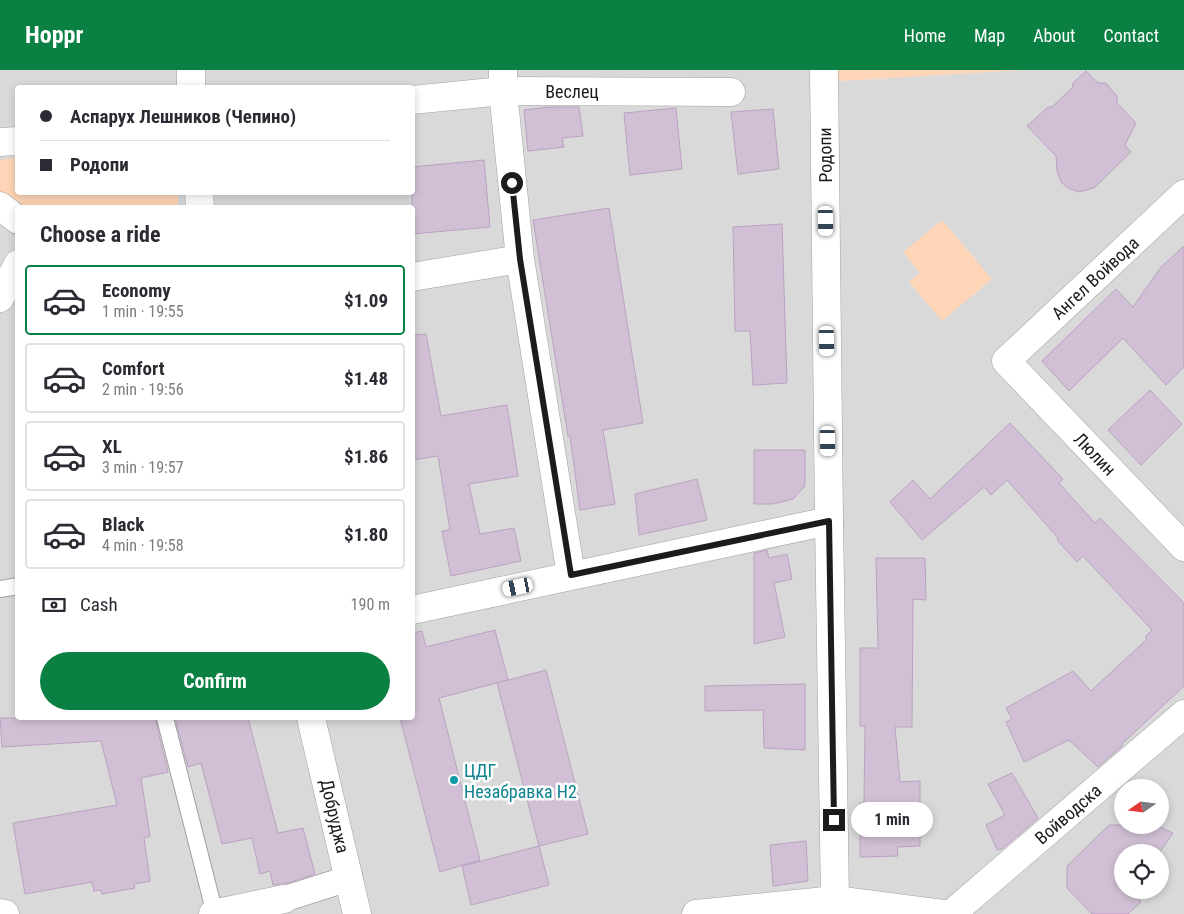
<!DOCTYPE html>
<meta charset="utf-8">
<style>
:root{--surface:#fff;--page:#f2f2f3;--text:#2b2b33;--muted:#7c7c81;--line:#e1e1e2;--accent:#0b8043}
body{margin:0;font-family:"Roboto Condensed",sans-serif;background:var(--page);color:var(--text);height:100vh;display:flex;flex-direction:column;font-size:19px;white-space:nowrap}
*{box-sizing:border-box;margin:0}
p{font-size:16px;color:var(--muted)}
.icon{flex:none;width:28px;height:28px;fill:none;stroke:currentColor;stroke-width:2;stroke-linecap:round;stroke-linejoin:round}
.map{position:relative;flex:1;overflow:hidden}
.side{position:absolute;left:15px;top:135px;width:400px;height:515px;display:flex;flex-direction:column;background:var(--surface);border-radius:5px;box-shadow:0 2px 8px #0003}
.side>*{flex:none}
.hud{position:absolute;left:15px;top:15px;width:400px;height:110px;border-radius:5px;box-shadow:0 2px 8px #0003;display:grid;align-content:center;height:110px;padding:0 25px;background:var(--surface)}
.needle{width:32px;rotate:256deg}
.tools{position:absolute;left:1114px;top:709px;display:grid;gap:10px}
.tools a{display:grid;place-items:center;width:55px;height:55px;border-radius:50%;background:var(--surface);box-shadow:0 2px 8px #0003;font-size:25px}
.end{position:absolute;width:22px;height:22px;margin:-11px;border:6px solid #1c1c1c;background:#fff;box-shadow:0 0 0 2px #fff}
.from{border-radius:50%}
.bubble{position:absolute;height:35px;border-radius:18px;background:var(--surface);box-shadow:0 2px 8px #0003;font-size:16px;font-weight:700;line-height:35px;text-align:center}
.car{position:absolute;width:15px;height:30px;margin:-15px -8px;border-radius:6px;box-shadow:0 0 4px 1px #0007;background:linear-gradient(#fff 24%,#345 0 40%,#fff 0 76%,#345 0 86%,#fff 0)}
.hud b{display:flex;align-items:center;gap:18px;height:48px;font-size:19px}
.hud b+b{border-top:1px solid var(--line)}
.hud i{width:12px;height:12px;background:var(--text)}
ul{padding:0;list-style:none}
li{display:flex;align-items:center;gap:15px;height:70px;margin:0 10px 8px;padding:0 15px;border:2px solid var(--line);border-radius:5px}
li div{flex:1}
li b{display:block;font-size:19px}
li em{font-style:normal;font-weight:700}
li.on{border-color:var(--accent)}
li>.icon{width:45px;height:45px;stroke-width:1.5}
h2{padding:0 25px;font-size:22px;line-height:60px}
.pay{display:flex;align-items:center;gap:12px;height:55px;padding:0 25px;font-size:19px}
.pay p{margin-inline-start:auto}
.primary-button{display:flex;gap:10px;margin-top:auto;padding:10px 25px}
.primary-button a{flex:1;height:58px;border-radius:30px;background:var(--accent);color:#fff;font-size:20px;font-weight:700;line-height:58px;text-align:center}
header{display:flex;align-items:center;gap:30px;box-sizing:border-box;height:70px;padding:0 25px;background:var(--accent);color:#fff}
header strong{font-size:24px}
nav{display:flex;gap:28px;margin-inline-start:auto;font-size:18px}
.map>svg:first-child{display:block}
.residential{fill:#d9d9da;fill-rule:evenodd}
.park{fill:#fed6b7}
.building{fill:#d1c0d5;stroke:#bba1c1}
.lines{fill:none;stroke-linecap:round;stroke-linejoin:round}
.service-casing{stroke:#a0a0a0;stroke-width:18}
.pedestrian-casing{stroke:#a0a0a0;stroke-width:27}
.minor-casing{stroke:#a0a0a0;stroke-width:29}
.service{stroke:#fff;stroke-width:16}
.pedestrian{stroke:#fff;stroke-width:25}
.minor{stroke:#fff;stroke-width:28}
.route{stroke:#1c1c1c;stroke-width:6}
.culture-dot{fill:#0f9aa8;stroke:#fff;stroke-width:2}
.labels{text-anchor:middle;dominant-baseline:central;stroke-width:5;stroke-linejoin:round;paint-order:stroke}
.street-label{font-size:18px;fill:#1c1c1c;stroke:#fff}
.culture-label{font-size:18px;fill:#0d838f;stroke:#fff;text-anchor:start}
</style>
<header>
<strong>Hoppr</strong>
<nav><a>Home</a><a>Map</a><a>About</a><a>Contact</a></nav>
</header>
<div class="map">
<svg width="1184" height="844" viewBox="0 0 1184 844">
<rect width="100%" height="100%" fill="#eee0ee"/>
<path class="residential" d="M0 0H824L825 12 1021 0H1184V844H0ZM18 18H412V122H18ZM18 138H412V648H18ZM1122 718H1160V755H1122ZM1122 782H1160V820H1122Z"/>
<g class="park">
<path d="M824 0H1021L824 12Z"/>
<path d="M17 87 18 122 178 123V137L18 138 0 127V90Z"/>
<path d="M942 150 992 209 942 251 909 212 920 203 903 182Z"/>
</g>
<g class="building">
<path d="M1086 1 1098 13H1106L1117 26V33L1136 53 1125 75 1131 82 1094 118 1079 122 1068 118 1061 112 1057 101 1056 86 1027 56 1048 37H1052L1073 17 1072 14Z"/>
<path d="M548 37H579L583 66 562 68 564 77 528 81 524 40Z"/>
<path d="M676 38 682 99 630 105 624 43Z"/>
<path d="M773 39 779 99 738 104 731 42Z"/>
<path d="M484 90 490 157 412 164V97Z"/>
<path d="M609 138 643 353 603 360 615 434 580 440 570 366H568L533 150Z"/>
<path d="M782 154 787 313 753 315 750 261H735L733 157Z"/>
<path d="M1184 176V297L1166 315 1123 268 1069 321 1042 291 1116 219 1133 237 1161 197Z"/>
<path d="M426 264 441 346 507 335 518 406 469 414 480 464 514 458 521 491 451 506 442 461 450 460 438 386 412 390V265Z"/>
<path d="M1150 320 1182 354 1141 395 1108 360Z"/>
<path d="M1010 353 1063 409 1059 413 1095 453 1100 448 1184 533V616L1138 659 1122 674V676L1098 697 1069 670 1024 692 1006 652 1012 649 1006 638 1073 601 1091 621 1147 569 1145 567 1152 560 1083 486 1077 492 1057 470 1058 468 1007 410 991 425 984 417 922 470 890 432 913 410 930 429Z"/>
<path d="M754 380H805V416L793 429 773 434H754Z"/>
<path d="M697 409 707 450 639 465 635 424Z"/>
<path d="M767 480 769 488 787 484 792 509 774 513 785 567 754 574V483Z"/>
<path d="M876 488H925L926 530 913 529 912 657H895L900 712 920 711V776L897 777 898 786 860 787V733H864L865 656H860V578H878Z"/>
<path d="M495 560 508 610 439 628 480 790 440 802 400 648H412V563L422 561 426 577Z"/>
<path d="M546 600 588 764 539 776 497 613Z"/>
<path d="M805 614V680L764 678 763 640 705 641V616Z"/>
<path d="M0 648H155L168 702 141 708 150 766 144 768 150 811 134 814 135 818 102 824 101 820 94 821 92 812 25 824 13 753 117 735 101 671 2 677Z"/>
<path d="M175 648H248L278 763 303 758 315 804 291 812 273 815 270 801 260 804 252 768 222 774 201 693 188 697Z"/>
<path d="M1012 703 1038 748 1002 779 997 780 986 755 1005 745 988 714Z"/>
<path d="M1109 755H1156L1173 763 1160 782H1122V820H1142L1136 826 1141 832 1128 844H1092L1067 818V796Z"/>
<path d="M806 771 808 811 773 816 770 775Z"/>
<path d="M539 776 549 815 471 835 462 796Z"/>
</g>
<g class="lines">
<defs>
<g id="service">
<path d="M0 519 18 516"/>
<path d="M165 648 215 844"/>
</g>
<path id="pedestrian" d="M284 829 350 808"/>
<g id="minor">
<path d="M191 0V18"/>
<path d="M503 0V21L520 189 571 505"/>
<path d="M824 0 829 451 835 830"/>
<path d="M412 30 503 21 731 22"/>
<path d="M0 72 18 71"/>
<path d="M199 122 200 138"/>
<path d="M1184 124 1006 291 1184 477"/>
<path d="M0 136 18 150"/>
<path d="M412 207 520 189"/>
<path d="M0 228 18 194"/>
<path d="M412 540 829 451"/>
<path d="M311 648 357 844"/>
<path d="M0 843 5 844"/>
<path d="M213 844 284 829"/>
<path d="M696 844 835 830 943 844"/>
<path d="M951 844 1184 644"/>
</g>
</defs>
<use href="#service" class="service-casing"/>
<use href="#pedestrian" class="pedestrian-casing"/>
<use href="#minor" class="minor-casing"/>
<use href="#service" class="service"/>
<use href="#pedestrian" class="pedestrian"/>
<use href="#minor" class="minor"/>
</g>
<g class="lines">
<path class="route" d="M512 113 520 189 571 505 829 451 834 750"/>
</g>
<circle class="culture-dot" cx="454" cy="710" r="5"/>
<g class="labels">
<g class="street-label">
<text x="572" y="21">Веслец</text>
<text transform="translate(825 85) rotate(-91)">Родопи</text>
<text transform="translate(1095 208) rotate(-43)">Ангел Войвода</text>
<text transform="translate(1095 384) rotate(46)">Люлин</text>
<text transform="translate(1068 744) rotate(-41)">Войводска</text>
<text transform="translate(335 746) rotate(77)">Добруджа</text>
</g>
<g class="culture-label">
<text x="464" y="700">ЦДГ<tspan x="464" dy="21">Незабравка Н2</tspan></text>
</g>
</g>
</svg>
<div class="tools">
<a><svg class="needle" viewBox="-14 -14 28 28"><path d="M0-13l5 13h-10z" fill="#e53935"/><path d="M0 13l5-13h-10z" fill="#7c7c81"/></svg></a>
<a><svg class="icon" aria-label="locate" viewBox="0 0 24 24"><circle cx="12" cy="12" r="6"/><path d="M12 2v4M12 18v4M2 12h4M18 12h4"/></svg></a>
</div>
<i class="end from" style="left:512px;top:113px"></i>
<i class="end" style="left:834px;top:750px"></i>
<div class="bubble" style="left:851px;top:732px;width:82px">1 min</div>
<i class="car" style="left:826px;top:151px;rotate:179deg"></i>
<i class="car" style="left:827px;top:271px;rotate:179deg"></i>
<i class="car" style="left:828px;top:371px;rotate:179deg"></i>
<i class="car" style="left:518px;top:517px;rotate:258deg"></i>
<div class="hud">
<b><i class="from"></i>Аспарух Лешников (Чепино)</b>
<b><i></i>Родопи</b>
</div>
<section class="side">
<h2>Choose a ride</h2>
<ul>
<li class="on"><svg class="icon" aria-label="car" viewBox="0 0 24 24"><path d="M5 17H2v-5l4-1 3-4h7l3 4 3 1v5h-3M9 17h6M6 11h13"/><circle cx="7" cy="17" r="2"/><circle cx="17" cy="17" r="2"/></svg><div><b>Economy</b><p>1 min · 19:55</p></div><em>$1.09</em></li>
<li><svg class="icon" aria-label="car" viewBox="0 0 24 24"><path d="M5 17H2v-5l4-1 3-4h7l3 4 3 1v5h-3M9 17h6M6 11h13"/><circle cx="7" cy="17" r="2"/><circle cx="17" cy="17" r="2"/></svg><div><b>Comfort</b><p>2 min · 19:56</p></div><em>$1.48</em></li>
<li><svg class="icon" aria-label="car" viewBox="0 0 24 24"><path d="M5 17H2v-5l4-1 3-4h7l3 4 3 1v5h-3M9 17h6M6 11h13"/><circle cx="7" cy="17" r="2"/><circle cx="17" cy="17" r="2"/></svg><div><b>XL</b><p>3 min · 19:57</p></div><em>$1.86</em></li>
<li><svg class="icon" aria-label="car" viewBox="0 0 24 24"><path d="M5 17H2v-5l4-1 3-4h7l3 4 3 1v5h-3M9 17h6M6 11h13"/><circle cx="7" cy="17" r="2"/><circle cx="17" cy="17" r="2"/></svg><div><b>Black</b><p>4 min · 19:58</p></div><em>$1.80</em></li>
</ul>
<div class="pay"><svg class="icon" aria-label="cash" viewBox="0 0 24 24"><path d="M3 7h18v10H3z"/><circle cx="12" cy="12" r="2"/></svg>Cash<p>190 m</p></div>
<div class="primary-button"><a>Confirm</a></div>
</section>
</div>
